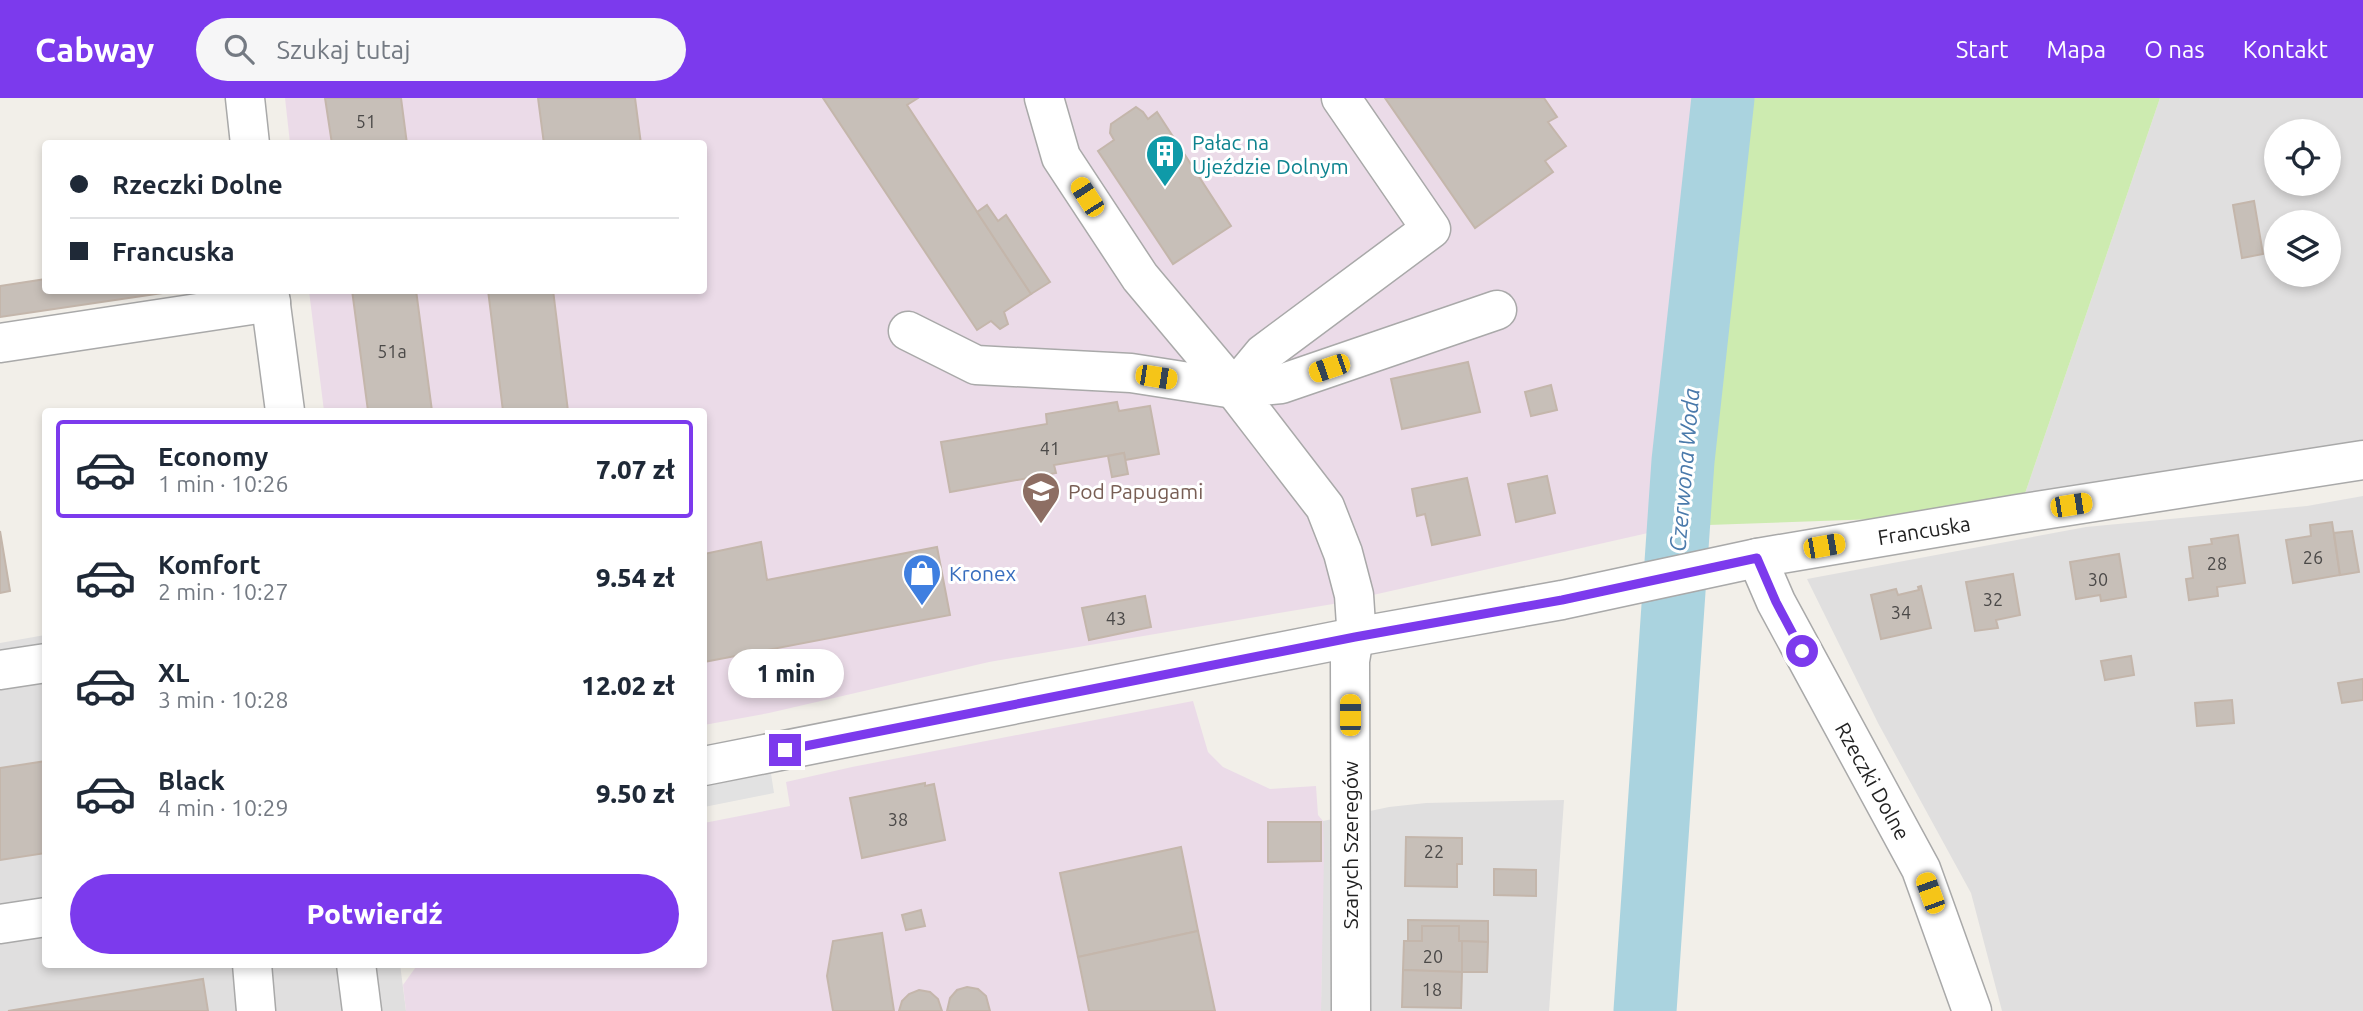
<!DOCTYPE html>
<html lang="pl">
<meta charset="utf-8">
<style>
:root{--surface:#fff;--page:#f6f6f7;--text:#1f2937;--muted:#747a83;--line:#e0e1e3;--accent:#7c3aed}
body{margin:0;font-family:Ubuntu,sans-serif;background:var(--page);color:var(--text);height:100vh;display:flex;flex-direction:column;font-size:26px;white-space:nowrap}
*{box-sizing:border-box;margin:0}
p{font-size:23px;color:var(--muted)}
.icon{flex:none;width:38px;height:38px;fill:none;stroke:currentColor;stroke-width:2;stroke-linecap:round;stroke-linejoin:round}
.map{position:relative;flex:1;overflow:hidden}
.drawer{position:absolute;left:42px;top:310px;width:665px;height:560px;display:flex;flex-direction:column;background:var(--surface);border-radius:7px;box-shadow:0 4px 10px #0003}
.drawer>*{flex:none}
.top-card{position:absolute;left:42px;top:42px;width:665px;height:154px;border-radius:7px;box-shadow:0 4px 10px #0003;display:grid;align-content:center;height:154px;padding:0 28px;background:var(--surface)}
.controls{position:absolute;left:2264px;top:21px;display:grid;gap:14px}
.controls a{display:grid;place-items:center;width:77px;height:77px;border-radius:50%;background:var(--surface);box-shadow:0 4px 10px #0003;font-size:35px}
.end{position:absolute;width:32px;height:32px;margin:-16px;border:9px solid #7c3aed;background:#fff;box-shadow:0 0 0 4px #fff}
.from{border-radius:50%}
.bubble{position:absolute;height:49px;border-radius:24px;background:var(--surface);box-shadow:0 4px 10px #0003;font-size:23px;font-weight:800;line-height:49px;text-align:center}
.car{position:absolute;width:21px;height:42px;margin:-21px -10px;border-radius:9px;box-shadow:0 0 5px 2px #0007;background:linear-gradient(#f5c518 24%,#345 0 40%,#f5c518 0 76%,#345 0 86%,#f5c518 0)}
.top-card b{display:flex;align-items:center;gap:24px;height:66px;font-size:26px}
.top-card b+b{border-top:2px solid var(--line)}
.top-card i{width:18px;height:18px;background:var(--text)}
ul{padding:12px 0 0;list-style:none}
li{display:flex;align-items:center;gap:21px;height:98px;margin:0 14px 10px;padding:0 14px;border:4px solid transparent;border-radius:7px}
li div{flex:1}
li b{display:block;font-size:26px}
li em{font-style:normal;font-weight:800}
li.current{border-color:var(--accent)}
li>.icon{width:63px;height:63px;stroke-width:1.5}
.primary-button{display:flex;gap:14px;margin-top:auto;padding:14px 28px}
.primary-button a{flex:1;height:80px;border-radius:42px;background:var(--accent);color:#fff;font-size:28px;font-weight:800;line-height:80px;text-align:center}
header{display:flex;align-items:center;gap:42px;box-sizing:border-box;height:98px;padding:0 35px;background:var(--accent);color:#fff}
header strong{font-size:33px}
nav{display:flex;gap:38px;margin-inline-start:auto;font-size:24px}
.search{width:490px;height:63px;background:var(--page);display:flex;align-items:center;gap:18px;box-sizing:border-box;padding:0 24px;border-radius:38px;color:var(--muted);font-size:26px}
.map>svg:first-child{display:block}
.residential{fill:#e0dfdf;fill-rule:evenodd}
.industrial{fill:#ebdbe8}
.grass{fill:#cdebb0}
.parking{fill:#e2e2e2}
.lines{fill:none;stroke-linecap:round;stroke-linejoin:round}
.river{stroke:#aad3df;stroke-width:63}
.building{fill:#c7bfb8;stroke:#c4b6ab;stroke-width:2}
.minor-casing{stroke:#a9a9a9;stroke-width:41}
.minor{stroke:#fff;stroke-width:38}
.route{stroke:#7c3aed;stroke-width:9}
.labels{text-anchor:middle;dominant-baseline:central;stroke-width:6;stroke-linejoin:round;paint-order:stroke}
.number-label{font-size:18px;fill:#4b4948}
.culture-label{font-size:21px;fill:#0d838f;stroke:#fff;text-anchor:start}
.education-label{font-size:21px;fill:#785e54;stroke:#fff;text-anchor:start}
.street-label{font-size:21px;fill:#222;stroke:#fff}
.shop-label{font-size:21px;fill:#366cbe;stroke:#fff;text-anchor:start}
.water-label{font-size:23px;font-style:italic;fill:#4a7aab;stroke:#fff}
</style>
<header>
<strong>Cabway</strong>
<div class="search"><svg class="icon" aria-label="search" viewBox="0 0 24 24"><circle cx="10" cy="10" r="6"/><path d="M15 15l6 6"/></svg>Szukaj tutaj</div>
<nav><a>Start</a><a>Mapa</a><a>O nas</a><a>Kontakt</a></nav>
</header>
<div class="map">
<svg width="2363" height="913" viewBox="0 0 2363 913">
<rect width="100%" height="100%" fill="#f2efe9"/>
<g class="residential">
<path d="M2160 0H2363V358L2018 416ZM2277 33H2329V86H2277ZM2277 124H2329V177H2277Z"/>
<path d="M2363 398V913H2002L1971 795 1878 625 1807 481 2086 429 2307 408Z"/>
<path d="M45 537 46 866H400L406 913H0V545Z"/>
<path d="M1564 702 1549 913H1321L1323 723 1389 709 1426 705Z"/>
</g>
<g class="industrial">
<path d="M285 0H1723L1683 363 1679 428 1333 506 989 564 769 615 704 627V313H324L309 193 704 192V46L290 45Z"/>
<path d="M1193 603 1208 654 1223 669 1270 691 1316 688 1318 717 1323 723 1324 755 1321 913H406L403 887 418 866H704V725L790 708 786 684 852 669Z"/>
</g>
<path class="grass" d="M1723 0H2160L2018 416 1679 428 1683 363Z"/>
<path class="parking" d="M770 669 774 695 704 709V682Z"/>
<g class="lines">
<path class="river" d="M1645 913 1683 363 1723 0"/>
</g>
<g class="building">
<path d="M325 0H401L407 46H332Z"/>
<path d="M538 0H635L641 46H544Z"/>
<path d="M823 0H918L907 7 1031 196 1004 214 1008 226 1000 231 991 223 977 232Z"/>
<path d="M1385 0H1544L1557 19 1548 24 1566 48 1545 63 1553 74 1475 130Z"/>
<path d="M1136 9 1143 14 1148 21 1157 14 1231 128 1173 166 1098 53 1114 42 1110 35 1111 26Z"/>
<path d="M2254 103 2263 156 2242 160 2233 107Z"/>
<path d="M987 107 998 123 1006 117 1050 184 1031 196 977 114Z"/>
<path d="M46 181V192H183L0 219V188Z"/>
<path d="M352 192H416L432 313H368Z"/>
<path d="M488 192H553L568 313H503Z"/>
<path d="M1468 264 1480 314 1402 331 1391 281Z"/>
<path d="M1551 287 1557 312 1531 318 1525 294Z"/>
<path d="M1117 304 1119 313 1150 308 1159 356 1125 362 1124 355 1054 367 1056 375 950 394 941 344 1047 326 1046 316Z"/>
<path d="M1124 355 1128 376 1112 379 1108 358Z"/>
<path d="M1547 378 1555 415 1516 424 1508 386Z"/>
<path d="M1467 380 1480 437 1432 447 1425 416 1417 418 1412 391Z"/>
<path d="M2332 424 2340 477 2293 485 2286 442 2311 438 2310 427Z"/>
<path d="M0 433 10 493 0 495Z"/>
<path d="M2352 433 2359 474 2340 477 2334 435Z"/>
<path d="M2238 437 2245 485 2217 489 2218 498 2189 502 2186 481 2193 480 2189 449 2212 446 2211 441Z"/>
<path d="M761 444 767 482 937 449 950 517 704 564V456Z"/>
<path d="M2119 456 2126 499 2101 503 2100 497 2076 501 2070 464Z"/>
<path d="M2013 476 2020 517 1996 522 1998 530 1975 533 1966 484Z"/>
<path d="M1921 488 1931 530 1881 541 1871 497 1896 491 1898 497 1919 492 1918 489Z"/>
<path d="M1145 498 1151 529 1089 542 1082 510Z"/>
<path d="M2131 558 2134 577 2105 582 2101 563Z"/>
<path d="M2363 581V602L2342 605 2338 585Z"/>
<path d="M2232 602 2234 625 2197 628 2195 605Z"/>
<path d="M46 663V755L0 762V670Z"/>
<path d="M925 685V688L934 686 945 742 862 760 850 700Z"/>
<path d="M1268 724H1321V763L1268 764Z"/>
<path d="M1406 739 1462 740V766H1457V789L1405 788Z"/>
<path d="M1181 749 1198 833 1078 859 1060 775Z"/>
<path d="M1494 771 1536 772V798L1494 797Z"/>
<path d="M921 812 925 828 906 832 902 817Z"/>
<path d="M1408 822 1488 823V844L1459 843V828H1422V843H1408Z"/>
<path d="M1422 828H1459V843H1462V874L1403 872 1404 843H1422Z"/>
<path d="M1198 833 1215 913H1089L1078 859Z"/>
<path d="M882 835 894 913H833L827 878 833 843Z"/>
<path d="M1462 843 1488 844 1487 874H1462Z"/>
<path d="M1403 872 1462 874 1461 910 1402 909Z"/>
<path d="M203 881 208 913H8Z"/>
<path d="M967 889 978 891 986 898 990 913H947L950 900 957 892Z"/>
<path d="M919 892 930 894 938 901 942 913H899L902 903 909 896Z"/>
</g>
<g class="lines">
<defs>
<g id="minor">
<path d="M245 0 250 46"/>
<path d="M1044 0 1061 59 1140 179 1234 291"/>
<path d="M269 192 285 313"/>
<path d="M908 233 976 267 1131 275 1234 291"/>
<path d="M0 245 271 204"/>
<path d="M1234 291 1263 256 1431 131 1341 0"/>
<path d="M1757 460 1776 504 1921 771 1972 913"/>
<path d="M0 572 46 565"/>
<path d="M704 668 1355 539 1562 502 1757 460 2018 416 2363 362"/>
<path d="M0 826 46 819"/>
<path d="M252 866 256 913"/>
<path d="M356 866 362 913"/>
<path d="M1351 913 1350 563 1356 527 1354 497 1343 455 1325 409 1234 291 1281 286 1497 212"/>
</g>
</defs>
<use href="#minor" class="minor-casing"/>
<use href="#minor" class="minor"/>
</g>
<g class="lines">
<path class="route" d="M785 652 1355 539 1562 502 1757 460 1776 504 1802 553"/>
</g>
<defs>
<symbol id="building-pin" viewBox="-11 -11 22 30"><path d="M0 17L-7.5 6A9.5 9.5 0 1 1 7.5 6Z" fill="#0f9aa8" stroke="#fff"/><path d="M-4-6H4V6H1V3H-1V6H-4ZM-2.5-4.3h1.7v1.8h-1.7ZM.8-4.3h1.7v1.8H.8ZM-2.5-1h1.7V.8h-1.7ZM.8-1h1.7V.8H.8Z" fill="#fff"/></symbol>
<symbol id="school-pin" viewBox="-11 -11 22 30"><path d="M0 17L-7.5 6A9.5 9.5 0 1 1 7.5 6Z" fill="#8d6e63" stroke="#fff"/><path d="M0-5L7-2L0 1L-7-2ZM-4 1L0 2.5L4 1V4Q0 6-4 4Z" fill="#fff"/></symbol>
<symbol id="shop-pin" viewBox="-11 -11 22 30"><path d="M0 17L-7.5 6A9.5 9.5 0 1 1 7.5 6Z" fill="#3f7fe0" stroke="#fff"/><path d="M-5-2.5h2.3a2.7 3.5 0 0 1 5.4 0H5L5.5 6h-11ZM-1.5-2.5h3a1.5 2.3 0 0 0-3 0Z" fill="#fff"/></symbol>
</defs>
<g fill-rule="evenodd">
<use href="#building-pin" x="1143" y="34" width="44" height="60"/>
<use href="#school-pin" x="1019" y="371" width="44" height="60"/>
<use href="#shop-pin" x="900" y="453" width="44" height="60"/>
</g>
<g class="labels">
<g class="number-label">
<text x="366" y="23">51</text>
<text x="392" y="253">51a</text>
<text x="1050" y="350">41</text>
<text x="2313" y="459">26</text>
<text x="2217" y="465">28</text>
<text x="2098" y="481">30</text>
<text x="1993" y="501">32</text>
<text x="1901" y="514">34</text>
<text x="1116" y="520">43</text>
<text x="898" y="721">38</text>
<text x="1434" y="753">22</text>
<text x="1433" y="858">20</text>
<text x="1432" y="891">18</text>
</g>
<g class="culture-label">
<text x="1192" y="44">Pałac na<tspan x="1192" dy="24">Ujeździe Dolnym</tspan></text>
</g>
<g class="education-label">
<text x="1068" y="393">Pod Papugami</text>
</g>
<g class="street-label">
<text transform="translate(1924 432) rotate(-9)">Francuska</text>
<text transform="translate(1873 683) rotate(61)">Rzeczki Dolne</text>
<text transform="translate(1350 747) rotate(-90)">Szarych Szeregów</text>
</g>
<g class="shop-label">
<text x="949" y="475">Kronex</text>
</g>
<g class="water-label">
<text transform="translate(1684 372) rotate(-85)">Czerwona Woda</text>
</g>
</g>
</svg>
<div class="controls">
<a><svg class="icon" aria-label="locate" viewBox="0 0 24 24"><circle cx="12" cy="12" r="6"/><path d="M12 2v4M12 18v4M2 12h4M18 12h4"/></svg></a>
<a><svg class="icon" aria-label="layers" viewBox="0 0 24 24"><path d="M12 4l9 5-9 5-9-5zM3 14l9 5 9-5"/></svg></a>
</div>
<i class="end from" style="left:1802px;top:553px"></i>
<i class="end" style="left:785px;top:652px"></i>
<div class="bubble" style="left:728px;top:551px;width:116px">1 min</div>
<i class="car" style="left:1087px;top:99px;rotate:327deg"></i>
<i class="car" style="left:1329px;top:270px;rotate:251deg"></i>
<i class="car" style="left:1156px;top:279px;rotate:99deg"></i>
<i class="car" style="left:2071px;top:407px;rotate:81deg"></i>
<i class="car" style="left:1824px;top:448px;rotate:80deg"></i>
<i class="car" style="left:1350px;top:617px;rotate:0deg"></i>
<i class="car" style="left:1930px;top:795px;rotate:340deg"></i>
<div class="top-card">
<b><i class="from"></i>Rzeczki Dolne</b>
<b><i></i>Francuska</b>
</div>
<section class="drawer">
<ul>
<li class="current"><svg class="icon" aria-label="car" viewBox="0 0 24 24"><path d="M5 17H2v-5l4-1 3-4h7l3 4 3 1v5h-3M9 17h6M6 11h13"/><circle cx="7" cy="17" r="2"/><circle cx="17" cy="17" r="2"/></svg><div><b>Economy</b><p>1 min · 10:26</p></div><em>7.07 zł</em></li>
<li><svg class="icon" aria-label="car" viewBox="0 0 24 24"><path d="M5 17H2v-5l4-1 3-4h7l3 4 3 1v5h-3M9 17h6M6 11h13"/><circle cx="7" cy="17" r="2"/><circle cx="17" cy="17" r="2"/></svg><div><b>Komfort</b><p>2 min · 10:27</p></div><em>9.54 zł</em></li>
<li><svg class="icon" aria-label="car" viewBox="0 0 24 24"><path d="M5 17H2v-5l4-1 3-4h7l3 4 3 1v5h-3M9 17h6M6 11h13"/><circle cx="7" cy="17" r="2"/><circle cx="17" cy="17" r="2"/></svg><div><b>XL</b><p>3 min · 10:28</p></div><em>12.02 zł</em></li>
<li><svg class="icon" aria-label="car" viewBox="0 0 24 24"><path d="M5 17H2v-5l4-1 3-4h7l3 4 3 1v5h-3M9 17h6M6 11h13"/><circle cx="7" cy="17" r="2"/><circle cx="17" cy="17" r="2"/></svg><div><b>Black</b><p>4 min · 10:29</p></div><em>9.50 zł</em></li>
</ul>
<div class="primary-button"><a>Potwierdź</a></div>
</section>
</div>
